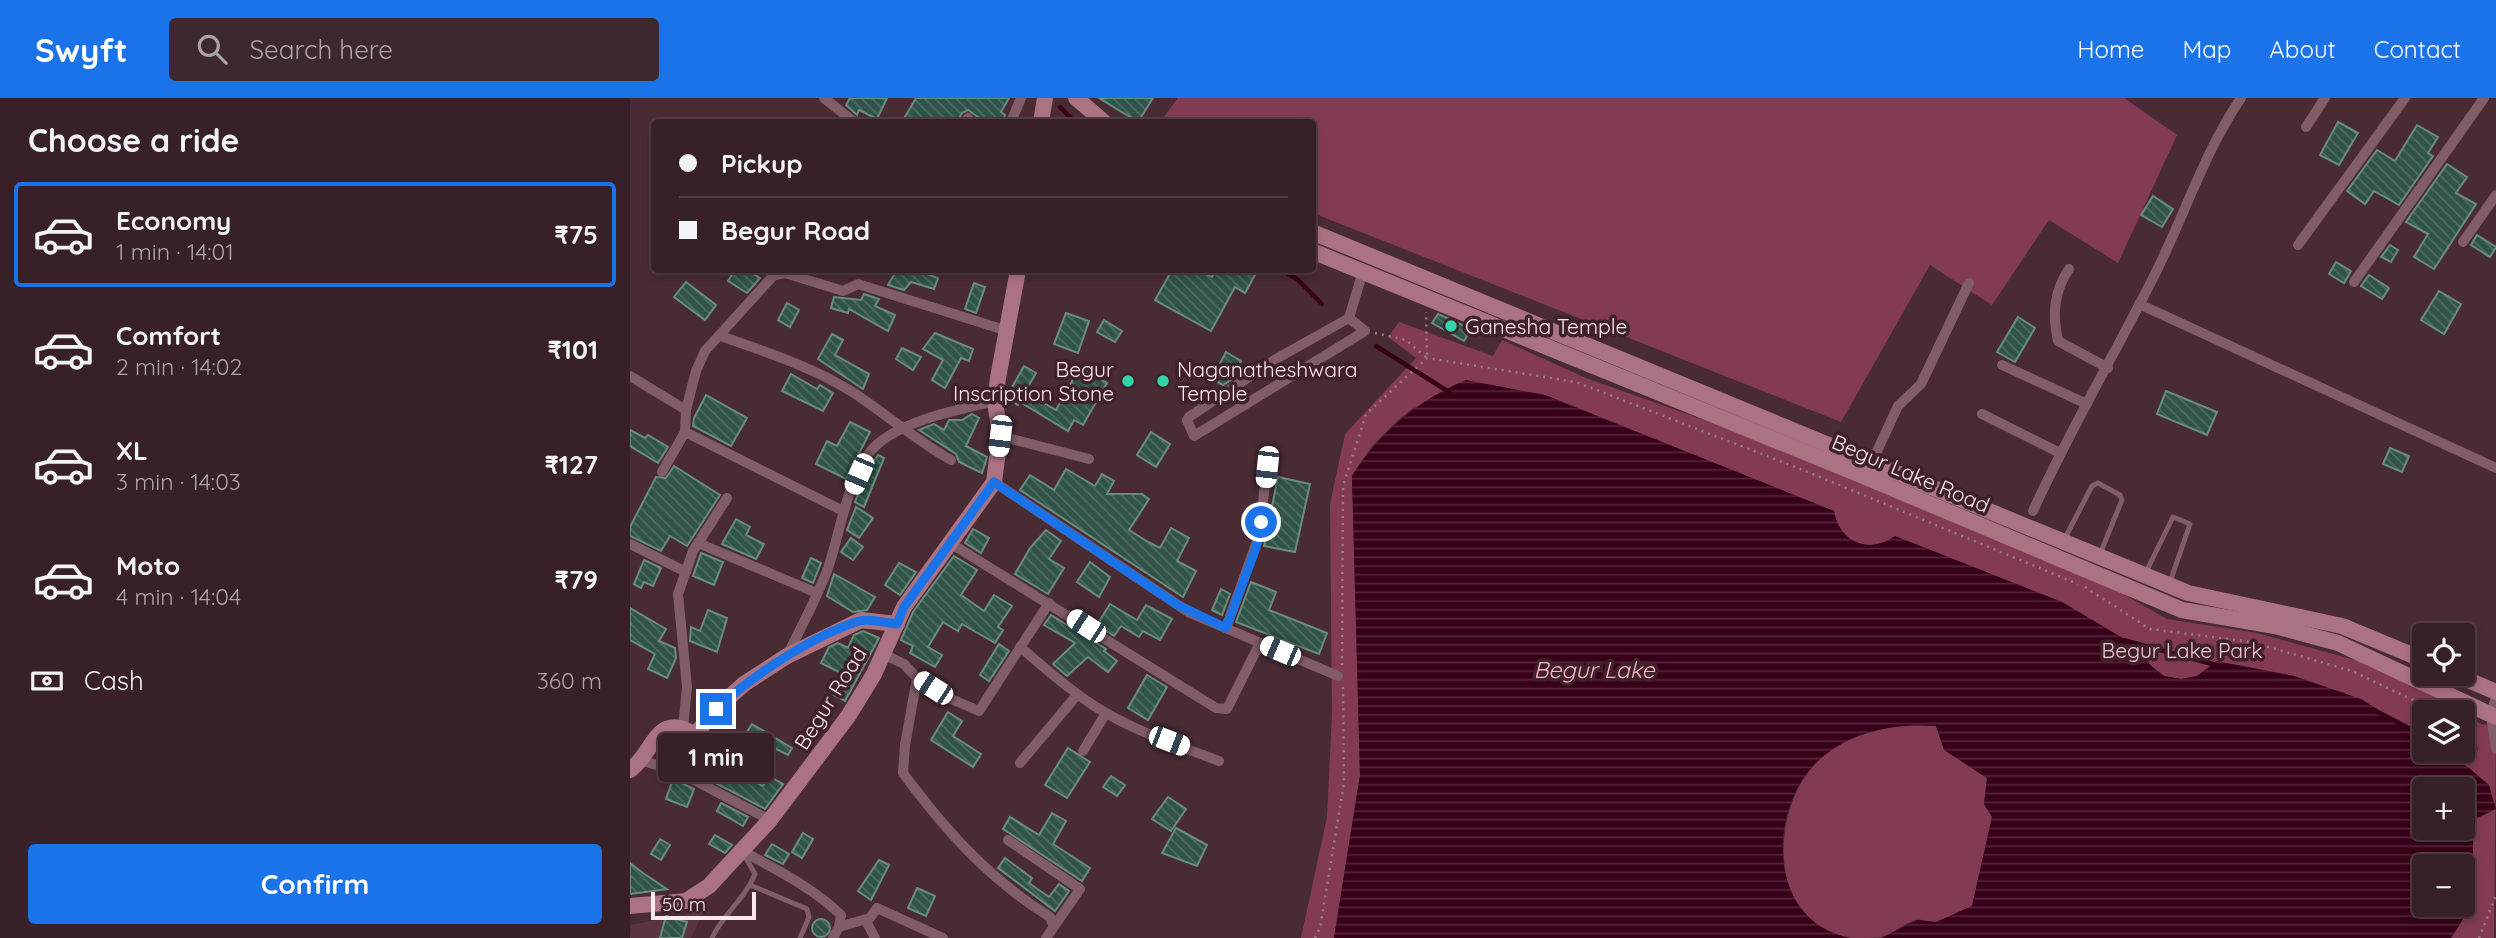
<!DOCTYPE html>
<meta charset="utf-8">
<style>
:root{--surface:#372027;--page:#3e282f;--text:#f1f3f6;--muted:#aaa3a7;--line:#513e44;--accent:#1a73e8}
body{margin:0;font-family:Quicksand,sans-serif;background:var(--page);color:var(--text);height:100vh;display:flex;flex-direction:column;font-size:26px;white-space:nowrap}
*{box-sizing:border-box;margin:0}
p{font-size:23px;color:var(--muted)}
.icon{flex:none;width:38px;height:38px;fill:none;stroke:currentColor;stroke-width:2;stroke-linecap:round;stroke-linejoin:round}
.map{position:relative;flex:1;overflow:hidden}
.details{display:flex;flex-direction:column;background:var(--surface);width:630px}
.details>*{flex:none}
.banner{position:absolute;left:21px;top:21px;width:665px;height:154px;border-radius:7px;box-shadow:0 4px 10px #0003,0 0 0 2px var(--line);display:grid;align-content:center;height:154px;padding:0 28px;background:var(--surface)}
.buttons{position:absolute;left:1782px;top:525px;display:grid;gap:14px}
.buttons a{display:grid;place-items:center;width:63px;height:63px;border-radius:7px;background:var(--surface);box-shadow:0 4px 10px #0003,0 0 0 2px var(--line);font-size:35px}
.scale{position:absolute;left:21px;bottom:18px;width:105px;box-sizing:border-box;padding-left:7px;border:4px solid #fce7ec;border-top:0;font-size:19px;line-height:24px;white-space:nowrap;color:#fce7ec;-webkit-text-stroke:5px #3e212a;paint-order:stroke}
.end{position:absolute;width:32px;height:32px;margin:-16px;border:9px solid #1a73e8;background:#fff;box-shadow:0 0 0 4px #fff}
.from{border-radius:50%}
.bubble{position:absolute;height:49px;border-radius:7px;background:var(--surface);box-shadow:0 4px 10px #0003,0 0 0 2px var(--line);font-size:23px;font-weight:800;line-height:49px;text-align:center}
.car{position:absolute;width:21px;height:42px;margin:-21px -10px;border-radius:9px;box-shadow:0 0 5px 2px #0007;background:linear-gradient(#fff 24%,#345 0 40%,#fff 0 76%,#345 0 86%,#fff 0)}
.banner b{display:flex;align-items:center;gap:24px;height:66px;font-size:26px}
.banner b+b{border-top:2px solid var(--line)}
.banner i{width:18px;height:18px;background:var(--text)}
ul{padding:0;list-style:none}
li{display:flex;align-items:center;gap:21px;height:105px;margin:0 14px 10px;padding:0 14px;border:4px solid transparent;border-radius:7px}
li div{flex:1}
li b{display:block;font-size:26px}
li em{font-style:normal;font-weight:800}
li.selected{border-color:var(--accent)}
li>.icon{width:63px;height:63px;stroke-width:1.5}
h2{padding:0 28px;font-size:32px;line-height:84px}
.pay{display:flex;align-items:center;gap:18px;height:77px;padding:0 28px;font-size:26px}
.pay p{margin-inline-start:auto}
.primary-button{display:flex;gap:14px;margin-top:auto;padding:14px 28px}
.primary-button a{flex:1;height:80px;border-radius:7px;background:var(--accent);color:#fff;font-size:28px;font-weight:800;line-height:80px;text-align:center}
header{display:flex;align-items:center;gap:42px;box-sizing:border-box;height:98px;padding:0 35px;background:var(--accent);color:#fff}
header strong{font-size:33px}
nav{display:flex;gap:38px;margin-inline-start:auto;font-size:24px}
.search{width:490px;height:63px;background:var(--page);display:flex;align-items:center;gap:18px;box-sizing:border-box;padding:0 24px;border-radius:7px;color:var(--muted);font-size:26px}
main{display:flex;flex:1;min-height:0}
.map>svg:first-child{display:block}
.built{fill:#5a3540}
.green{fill:#823b53}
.water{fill:url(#water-rules);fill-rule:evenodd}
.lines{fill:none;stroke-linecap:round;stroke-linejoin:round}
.stream{stroke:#370018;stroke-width:4.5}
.building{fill:url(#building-back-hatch);stroke:#688d7f;stroke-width:2}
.path{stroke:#967c83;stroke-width:2.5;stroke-dasharray:2 5;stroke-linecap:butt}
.lane{stroke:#815d67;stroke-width:5}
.street{stroke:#815d67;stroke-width:10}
.secondary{stroke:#ab7282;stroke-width:16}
.route{stroke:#1a73e8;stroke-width:9}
.poi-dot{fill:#32d4a9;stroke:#3e212a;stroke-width:2.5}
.labels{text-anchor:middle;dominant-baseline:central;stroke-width:7;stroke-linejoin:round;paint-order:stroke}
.poi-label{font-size:21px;fill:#fce7ec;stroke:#3e212a;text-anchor:start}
.street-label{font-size:21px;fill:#fce7ec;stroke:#3e212a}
.park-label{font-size:21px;fill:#f5c5d2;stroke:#3e212a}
.water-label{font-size:23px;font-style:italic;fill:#fab4c8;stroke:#3e212a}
</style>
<header>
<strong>Swyft</strong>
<div class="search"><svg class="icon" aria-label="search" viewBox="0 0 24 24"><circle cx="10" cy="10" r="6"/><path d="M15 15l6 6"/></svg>Search here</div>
<nav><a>Home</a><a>Map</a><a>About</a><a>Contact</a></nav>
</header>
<main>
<section class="details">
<h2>Choose a ride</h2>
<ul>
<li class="selected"><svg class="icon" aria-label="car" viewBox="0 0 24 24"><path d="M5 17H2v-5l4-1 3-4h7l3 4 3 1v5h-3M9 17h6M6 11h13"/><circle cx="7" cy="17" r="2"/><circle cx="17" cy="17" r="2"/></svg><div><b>Economy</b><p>1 min · 14:01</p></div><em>₹75</em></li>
<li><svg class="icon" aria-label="car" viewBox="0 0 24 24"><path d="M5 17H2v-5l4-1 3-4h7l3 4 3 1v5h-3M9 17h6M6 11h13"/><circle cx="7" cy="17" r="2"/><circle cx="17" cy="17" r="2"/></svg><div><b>Comfort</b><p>2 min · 14:02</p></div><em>₹101</em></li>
<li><svg class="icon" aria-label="car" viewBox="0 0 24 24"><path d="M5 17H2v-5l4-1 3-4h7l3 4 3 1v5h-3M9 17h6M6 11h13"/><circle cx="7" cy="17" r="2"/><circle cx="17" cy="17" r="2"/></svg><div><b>XL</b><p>3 min · 14:03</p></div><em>₹127</em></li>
<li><svg class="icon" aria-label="car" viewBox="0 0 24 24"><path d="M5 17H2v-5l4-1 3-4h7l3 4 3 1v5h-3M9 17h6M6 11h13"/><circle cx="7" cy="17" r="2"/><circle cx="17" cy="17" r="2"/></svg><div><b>Moto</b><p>4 min · 14:04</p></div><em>₹79</em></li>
</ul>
<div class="pay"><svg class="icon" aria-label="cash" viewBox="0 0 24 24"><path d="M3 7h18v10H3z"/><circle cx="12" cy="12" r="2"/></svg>Cash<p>360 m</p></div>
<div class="primary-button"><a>Confirm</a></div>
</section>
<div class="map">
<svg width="1866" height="840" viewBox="0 0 1866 840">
<defs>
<pattern id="water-rules" width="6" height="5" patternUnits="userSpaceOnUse" patternTransform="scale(1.75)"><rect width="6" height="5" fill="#370018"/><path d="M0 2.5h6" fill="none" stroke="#55253a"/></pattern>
<pattern id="building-back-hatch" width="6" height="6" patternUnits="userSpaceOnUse" patternTransform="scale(1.75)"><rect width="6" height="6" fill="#305347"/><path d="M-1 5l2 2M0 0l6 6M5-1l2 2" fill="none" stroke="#4f6c62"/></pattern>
</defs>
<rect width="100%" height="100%" fill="#492b34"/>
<path class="built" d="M74 813 61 840H0L1 827Z"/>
<g class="green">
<path d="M548 0H1494L1547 37 1488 165 1419 122 1362 207 1300 167 1211 324 683 115 682 24H530Z"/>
<path d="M769 224 863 258 872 242 956 280 1102 332 1486 492 1537 521 1627 535 1725 562 1775 582 1831 614H1794V641L1731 601 1587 563 1567 578 1551 581 1534 578 1520 567 1511 551 1432 504 1265 438C1238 457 1210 445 1204 413L915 297 783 310 767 323 742 348 722 378 730 677 704 840H671L697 719 702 615 700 406 715 336 786 260 758 239Z"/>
<path d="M1832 615 1851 626 1866 628 1864 840H1821L1843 805V722L1839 670 1812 653H1832Z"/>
<path d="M1273 626 1306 628 1315 652 1357 680 1354 706 1362 719 1342 808C1331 813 1319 820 1308 824 1301 825 1294 821 1287 822 1275 824 1264 835 1253 839 1245 840 1231 840 1222 840 1139 833 1139 718 1183 668 1205 643 1242 632 1273 626Z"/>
</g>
<path class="water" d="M836 282 915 297 1204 413C1209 444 1239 457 1265 438L1432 504 1511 551 1520 567 1534 578 1551 581 1567 578 1587 563 1664 578 1731 601 1794 641V653H1812L1839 670 1859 687 1866 711 1843 722V806L1821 840H1251L1287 822 1306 824 1342 808 1362 719 1354 706 1357 680 1314 652 1306 628C1263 625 1214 634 1183 668 1136 720 1140 825 1221 840H704L730 677 722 378C751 333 787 303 836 282ZM1794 691H1832V730H1794ZM1794 768H1832V807H1794Z"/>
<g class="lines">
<g class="stream">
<path d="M430 9 445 24"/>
<path d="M651 172 667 181 692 206"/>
<path d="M746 248 819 294"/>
<path d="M1493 542 1586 567"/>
<path d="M1746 613 1794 638"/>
<path d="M1818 653 1846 651"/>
</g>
</g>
<g class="building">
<path d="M220 0H257L247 21 229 12 227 17 216 7Z"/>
<path d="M286 0H379L371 14 375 17 373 24H355L338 12 332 15 327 24H272Z"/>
<path d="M469 0H523L508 24Z"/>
<path d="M1708 24 1728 35 1709 67 1690 57Z"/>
<path d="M1787 27 1808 39 1798 55 1803 58 1769 107 1744 93 1735 106 1717 93 1747 52 1765 63Z"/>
<path d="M1817 66 1837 79 1826 95 1846 106 1804 171 1784 159 1798 136 1776 124Z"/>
<path d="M1523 98 1543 111 1532 129 1511 117Z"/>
<path d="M1847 137 1866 149 1860 159 1841 147Z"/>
<path d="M1760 147 1768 152 1761 164 1751 159Z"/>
<path d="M1706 164 1721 173 1714 185 1699 176Z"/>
<path d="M105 172H117L130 180 117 195 98 183Z"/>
<path d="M267 172H286L308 180 304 191 281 184 274 192 258 187Z"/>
<path d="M542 172H568L582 179 586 172H615L625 177 615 195 605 189 581 233 525 202Z"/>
<path d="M1739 177 1759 190 1752 201 1731 188Z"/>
<path d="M56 184 86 207 75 222 44 199Z"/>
<path d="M344 185 355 189 346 215 335 211Z"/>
<path d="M1809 193 1831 206 1814 236 1791 222Z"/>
<path d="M234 196 249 201 245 208 265 217 258 233 219 211 218 215 201 210 204 199 231 202Z"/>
<path d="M157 205 169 212 160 229 148 222Z"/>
<path d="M436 215 459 223 448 255 424 246Z"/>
<path d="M808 216 841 231 834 243 802 225Z"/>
<path d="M1388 219 1405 230 1385 264 1367 254Z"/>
<path d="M474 222 492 233 485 244 467 234Z"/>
<path d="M305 235 343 251 339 263 331 260 315 290 302 282 313 262 293 251Z"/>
<path d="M202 236 213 242 205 257 239 276 233 291 188 261Z"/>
<path d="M272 250 291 259 283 272 266 261Z"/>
<path d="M596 254 611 263 601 282 593 287 582 281Z"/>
<path d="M394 268 406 275 395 294 426 312 450 269 477 285 453 327 444 322 438 333 390 304 388 307 376 300Z"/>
<path d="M161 276 187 291 190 287 203 295 193 313 152 293Z"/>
<path d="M1536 293 1587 314 1577 337 1527 316Z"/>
<path d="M76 297 117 320 101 348 63 328 64 320Z"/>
<path d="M342 316 349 320 336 348 357 359 352 375 329 364 326 356 289 332 304 326 314 332 319 322H332Z"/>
<path d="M220 324 240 334 216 381 186 366 197 343 207 348Z"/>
<path d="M0 332 15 340 18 337 38 349 28 365 0 348Z"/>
<path d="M521 334 540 346 526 369 507 357Z"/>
<path d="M1760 350 1779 358 1772 374 1753 366Z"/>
<path d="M248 357 254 360 234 409 225 404 237 373Z"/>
<path d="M44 368 90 397 57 448 40 438 31 453 0 438V429L26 379 36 380Z"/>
<path d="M436 371 465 388 472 376 484 383 477 396H512L519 401 499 432 518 444 530 450 541 430 559 440 547 463 566 473 553 499 390 392 400 377 424 392Z"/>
<path d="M648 379 680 386 665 454 634 448Z"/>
<path d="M226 409 243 420 229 440 217 432Z"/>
<path d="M106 421 120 429 116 437 134 446 126 461 92 446Z"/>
<path d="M343 431 359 440 351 455 335 445Z"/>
<path d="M416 432 431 443 419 461 434 470 418 496 385 476 400 450Z"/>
<path d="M221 440 233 449 223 462 211 454Z"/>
<path d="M71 455 93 464 84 487 63 478Z"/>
<path d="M324 458 347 472 331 497 354 513 364 497 382 508 368 529 373 532 365 545 332 526 328 533 313 524 298 549 312 557 305 569 280 555 283 548 271 542 283 514Z"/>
<path d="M181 460 191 465 183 485 172 480Z"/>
<path d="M14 462 31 470 23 488 14 484 11 490 4 486Z"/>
<path d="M460 464 480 479 469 499 447 484Z"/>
<path d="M269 465 286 474 270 497 255 487Z"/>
<path d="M204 476 245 499 237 512 223 514 197 498Z"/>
<path d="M621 484 646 494 639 512 697 535 689 556 606 524Z"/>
<path d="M591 491 600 496 592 517 582 512Z"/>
<path d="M480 506 507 522 516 507 542 521 530 542 513 533 509 539 491 528 484 538 467 527Z"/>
<path d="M0 510 36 531 29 543 45 550 46 560 37 580 18 571 25 556 0 542Z"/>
<path d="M78 512 97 520 87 554 60 543 61 529 70 533Z"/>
<path d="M421 517 476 551 474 553 487 563 478 574 458 559 437 578 423 566 445 545 414 527Z"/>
<path d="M233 533 249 540 215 603 204 597 215 577 191 565 199 549 208 545 218 550 224 537Z"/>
<path d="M369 546 379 553 359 583 350 577Z"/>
<path d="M517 577 537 589 518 622 498 610Z"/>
<path d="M318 614 332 623 323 638 351 656 343 669 301 642Z"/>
<path d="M122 626 162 650 158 657 134 645 131 651 113 640Z"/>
<path d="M438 650 460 664 437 700 415 687Z"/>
<path d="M66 659 84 669 87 664 133 688 139 678 153 686 135 711 59 671Z"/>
<path d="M481 678 495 687 487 698 473 689Z"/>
<path d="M43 681 64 691 57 709 36 701Z"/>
<path d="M538 699 556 711 541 733 522 721Z"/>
<path d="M91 705 118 719 113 728 87 713Z"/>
<path d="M422 715 436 723 423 746 460 770 452 783 373 731 380 719 409 737Z"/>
<path d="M546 730 577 747 567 768 532 755Z"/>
<path d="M173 735 183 741 172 760 162 754Z"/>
<path d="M85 737 102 747 95 755 79 746Z"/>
<path d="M30 741 40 747 31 762 21 756Z"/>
<path d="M142 746 159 756 153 766 135 757Z"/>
<path d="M375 760 402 780 399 785 419 799 429 786 439 793 425 813 368 770Z"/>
<path d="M249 762 259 767 241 802 228 793Z"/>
<path d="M0 765 13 775 37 791 0 796Z"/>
<path d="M287 790 305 798 296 818 278 810Z"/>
<path d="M36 818 57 824 52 840H30Z"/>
<circle cx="191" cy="830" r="9"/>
</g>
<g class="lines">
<g class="path">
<path d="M745 235 776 242 797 260 796 214"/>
<path d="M1455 489 1520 531 1621 544 1722 573 1808 614"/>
<path d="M712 567 713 388 736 316 797 260 946 284 1173 372 1448 486"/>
<path d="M1832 626 1851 635"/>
<path d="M685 840 690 830 714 685 713 588"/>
<path d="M1849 840 1866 797"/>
</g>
<g class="lane">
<path d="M1435 440 1462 388 1468 385 1490 397 1492 402 1470 456"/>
<path d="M1516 474 1543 419 1560 426 1540 484"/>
<path d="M120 787 177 811 179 819 170 840"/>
<path d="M82 840C93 816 115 801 125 776L113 755"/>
</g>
<g class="street">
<path d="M194 0 224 24"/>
<path d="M335 24 338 20"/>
<path d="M381 24 391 0"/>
<path d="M1676 29 1695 0"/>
<path d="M1833 144 1866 97"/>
<path d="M1668 147 1775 0"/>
<path d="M1439 171C1424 193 1422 216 1428 243L1478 270"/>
<path d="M1724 184 1854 0"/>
<path d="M1509 206 1866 370"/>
<path d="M719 220 735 233 564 338 557 322 559 319 646 261Z"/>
<path d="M719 220 733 173"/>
<path d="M91 238C135 254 184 269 224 295 257 317 286 342 321 362"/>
<path d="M1372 267 1457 306"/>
<path d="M0 278 56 312 55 334 213 413"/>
<path d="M56 312 66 273 75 253 143 178 155 175 213 193 228 186 378 233"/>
<path d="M1352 316 1430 355"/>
<path d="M370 338 459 361"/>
<path d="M1242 364 1268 308 1291 286 1339 185"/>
<path d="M32 374 55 334"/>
<path d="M364 384 560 515 708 578"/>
<path d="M1403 413C1439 334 1483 259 1522 182 1553 122 1573 56 1611 0"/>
<path d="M68 445 187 495"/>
<path d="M320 445 586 610 597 611 630 545"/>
<path d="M0 446 56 474"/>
<path d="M596 530 629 438 637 369"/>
<path d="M390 549C415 570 439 592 466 609 504 633 547 647 589 663"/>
<path d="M253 556 274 566 287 580 275 647 273 675C315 732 359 781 420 819L423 827"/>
<path d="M157 558C171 529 187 500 198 470 211 434 218 369 250 344 279 321 330 311 365 303"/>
<path d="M287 580 319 600 349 613 419 505"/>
<path d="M1866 598 1861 618 1866 651"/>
<path d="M53 629 57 589 48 496 63 453 97 400"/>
<path d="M453 653 476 615"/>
<path d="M13 663 47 673 140 722"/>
<path d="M390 665 447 597"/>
<path d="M47 673 58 656 65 637"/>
<path d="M378 742 450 791 416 840"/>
<path d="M112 753C147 772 182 789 211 817L209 829 203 840"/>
<path d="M236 823 245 840"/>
<path d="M209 829 240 820 247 810 313 840"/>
</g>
<g class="secondary">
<path d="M446 0 474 24"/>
<path d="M411 24 415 0"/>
<path d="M682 134 1558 495 1712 528 1794 562"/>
<path d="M682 153 1226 375 1552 512 1645 528 1708 545 1866 619"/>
<path d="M1824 576 1866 594"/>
<path d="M0 672C25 654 26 612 65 637L86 611 114 586 157 558 231 522 267 526"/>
<path d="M0 808 56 803 79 788 140 722 219 617 244 576 274 509 364 384 370 338 365 303 368 280 388 172"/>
</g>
</g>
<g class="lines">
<path class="route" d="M86 611C122 578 182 538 229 523 240 520 256 525 267 526L274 509 364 384 546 506 596 530 626 450 631 424"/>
</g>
<g class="poi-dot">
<circle cx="821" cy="228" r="7"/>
<circle cx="498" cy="283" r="7"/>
<circle cx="533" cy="283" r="7"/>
</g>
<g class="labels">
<g class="poi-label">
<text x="835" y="228">Ganesha Temple</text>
<text x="484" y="271" text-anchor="end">Begur<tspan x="484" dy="24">Inscription Stone</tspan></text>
<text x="547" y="271">Naganatheshwara<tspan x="547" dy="24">Temple</tspan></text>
</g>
<g class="street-label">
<text transform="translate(1281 375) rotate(23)">Begur Lake Road</text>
<text transform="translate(200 600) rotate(-58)">Begur Road</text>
</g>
<g class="park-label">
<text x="1552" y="552">Begur Lake Park</text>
</g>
<g class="water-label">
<text x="964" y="571">Begur Lake</text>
</g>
</g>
</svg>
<div class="buttons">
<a><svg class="icon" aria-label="locate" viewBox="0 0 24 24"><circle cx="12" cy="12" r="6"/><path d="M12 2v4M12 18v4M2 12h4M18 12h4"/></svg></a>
<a><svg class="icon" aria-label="layers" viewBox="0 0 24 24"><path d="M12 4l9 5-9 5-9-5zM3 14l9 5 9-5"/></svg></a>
<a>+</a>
<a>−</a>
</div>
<div class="scale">50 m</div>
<i class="end from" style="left:631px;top:424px"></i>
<i class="end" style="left:86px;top:611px"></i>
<div class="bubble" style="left:28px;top:635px;width:116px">1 min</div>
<i class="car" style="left:370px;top:338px;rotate:187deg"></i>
<i class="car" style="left:637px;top:369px;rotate:186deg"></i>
<i class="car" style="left:229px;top:376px;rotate:203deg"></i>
<i class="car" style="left:456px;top:528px;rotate:303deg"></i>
<i class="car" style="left:650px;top:553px;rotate:293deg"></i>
<i class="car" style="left:303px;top:590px;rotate:303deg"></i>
<i class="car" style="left:539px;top:643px;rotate:111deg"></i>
<div class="banner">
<b><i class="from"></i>Pickup</b>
<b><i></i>Begur Road</b>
</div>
</div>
</main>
